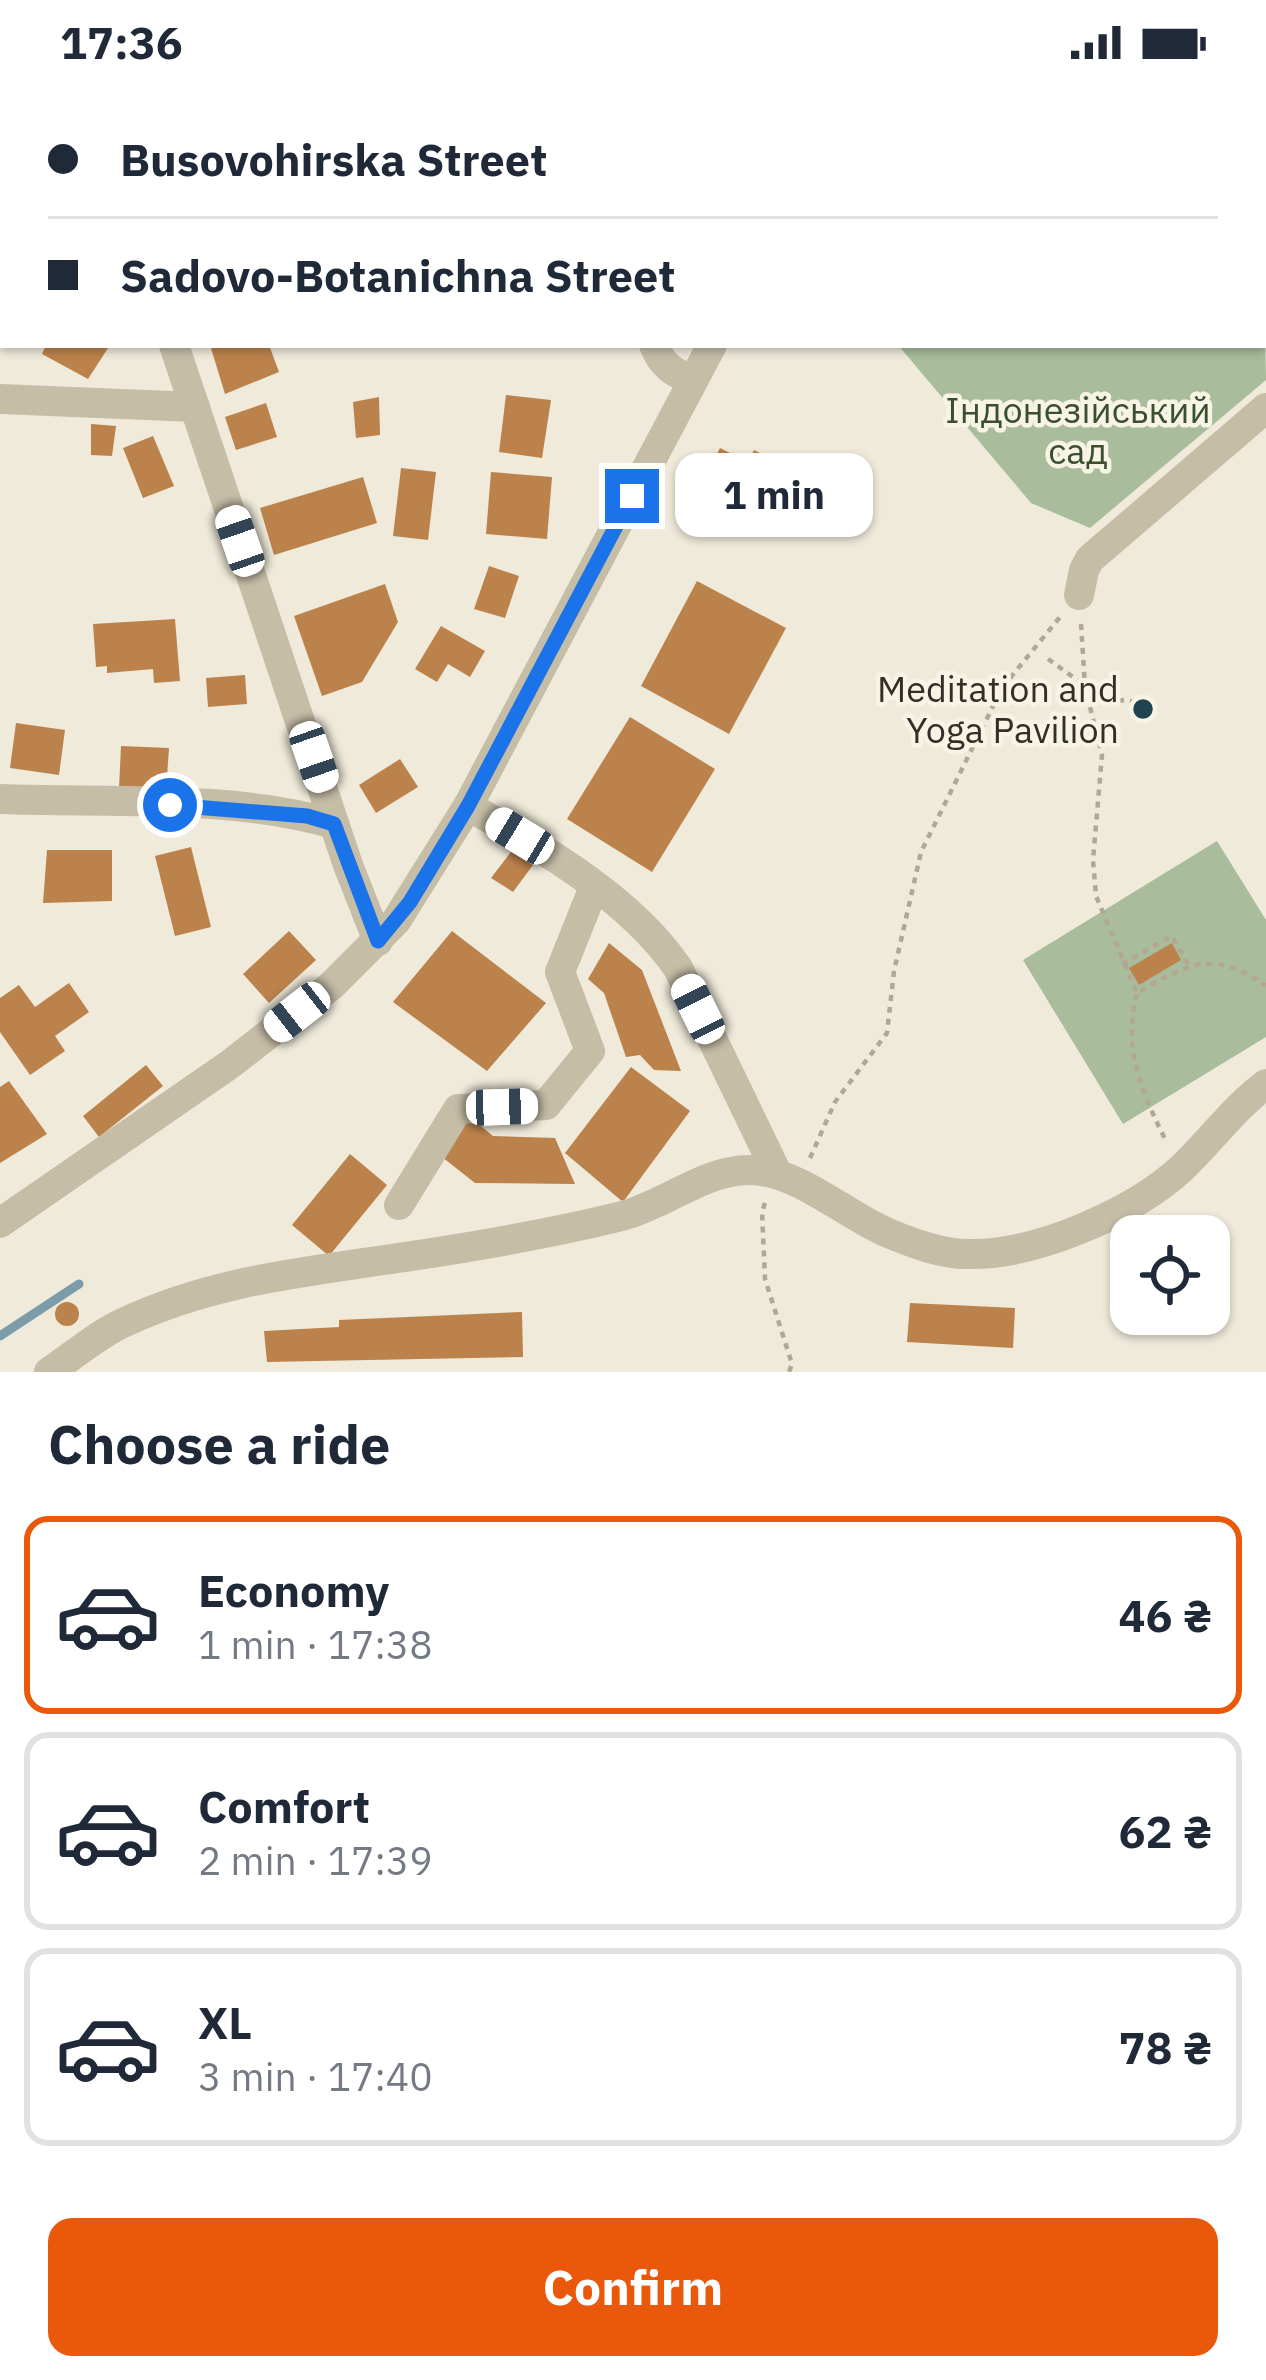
<!DOCTYPE html>
<meta charset="utf-8">
<style>
:root{--surface:#fff;--page:#f6f6f7;--text:#1f2937;--muted:#747a83;--line:#e0e1e3;--accent:#ea580c}
body{margin:0;font-family:"IBM Plex Sans",sans-serif;background:var(--page);color:var(--text);height:100vh;display:flex;flex-direction:column;font-size:45px;white-space:nowrap}
*{box-sizing:border-box;margin:0}
p{font-size:39px;color:var(--muted)}
.icon{flex:none;width:66px;height:66px;fill:none;stroke:currentColor;stroke-width:2;stroke-linecap:round;stroke-linejoin:round}
.map{position:relative;height:1288px;overflow:hidden}
.details{display:flex;flex-direction:column;background:var(--surface);flex:1}
.details>*{flex:none}
.banner{position:absolute;left:0px;top:0px;width:1266px;height:264px;box-shadow:0 3px 9px #0004;display:grid;align-content:center;height:264px;padding:0 48px;background:var(--surface)}
.tools{position:absolute;left:1110px;top:1131px;display:grid;gap:24px}
.tools a{display:grid;place-items:center;width:120px;height:120px;border-radius:24px;background:var(--surface);box-shadow:0 3px 9px #0004;font-size:60px}
.end{position:absolute;width:54px;height:54px;margin:-27px;border:15px solid #1a73e8;background:#fff;box-shadow:0 0 0 6px #fff}
.from{border-radius:50%}
.bubble{position:absolute;height:84px;border-radius:24px;background:var(--surface);box-shadow:0 3px 9px #0004;font-size:39px;font-weight:800;line-height:84px;text-align:center}
.car{position:absolute;width:36px;height:72px;margin:-36px -18px;border-radius:15px;box-shadow:0 0 9px 3px #0007;background:linear-gradient(#fff 24%,#345 0 40%,#fff 0 76%,#345 0 86%,#fff 0)}
.banner b{display:flex;align-items:center;gap:42px;height:114px;font-size:45px}
.banner b+b{border-top:3px solid var(--line)}
.banner i{width:30px;height:30px;background:var(--text)}
ul{padding:0;list-style:none}
li{display:flex;align-items:center;gap:36px;height:198px;margin:0 24px 18px;padding:0 24px;border:6px solid var(--line);border-radius:24px}
li div{flex:1}
li b{display:block;font-size:45px}
li em{font-style:normal;font-weight:800}
li.current{border-color:var(--accent)}
li>.icon{width:108px;height:108px;stroke-width:1.5}
h2{padding:0 48px;font-size:54px;line-height:144px}
.button{display:flex;gap:24px;margin-top:auto;padding:24px 48px}
.button a{flex:1;height:138px;border-radius:24px;background:var(--accent);color:#fff;font-size:48px;font-weight:800;line-height:138px;text-align:center}
.status{display:flex;justify-content:space-between;align-items:center;height:84px;padding:0 60px;background:var(--surface);direction:ltr}
.status svg{height:33px;fill:currentColor}
.map>svg:first-child{display:block}
.green{fill:#a9bd9c}
.lines{fill:none;stroke-linecap:round;stroke-linejoin:round}
.stream{stroke:#7c9caa;stroke-width:9}
.building{fill:#bc824c}
.path{stroke:#b2a792;stroke-width:4.5;stroke-dasharray:6 6;stroke-linecap:butt}
.minor{stroke:#c6bda7;stroke-width:30}
.route{stroke:#1a73e8;stroke-width:15}
.poi-dot{fill:#204251;stroke:#f7f4e6;stroke-width:4.5}
.labels{text-anchor:middle;dominant-baseline:central;stroke-width:9;stroke-linejoin:round;paint-order:stroke}
.park-label{font-size:36px;fill:#3a4f2d;stroke:#f7f4e6}
.poi-label{font-size:36px;fill:#332e27;stroke:#f7f4e6;text-anchor:end}
</style>
<div class="status"><b>17:36</b><svg viewBox="0 0 49 12"><path d="M0 12V9h3v3zM5 12V6h3v6zM10 12V3h3v9zM15 12V0h3v12zM26 1h20v11H26zM47 4h2v5h-2z"/></svg></div>
<div class="map">
<svg width="1266" height="1288" viewBox="0 0 1266 1288">
<rect width="100%" height="100%" fill="#efeada"/>
<g class="green">
<path d="M1263 123 1266 296 1090 444 1031 419 898 261H1263Z"/>
<path d="M1217 757 1266 836V953L1123 1040 1023 876Z"/>
</g>
<g class="lines">
<path class="stream" d="M0 1252 79 1200"/>
</g>
<g class="building">
<path d="M46 261H110L88 295 42 270Z"/>
<path d="M210 261H269L279 288 225 310Z"/>
<path d="M506 311 551 316 542 374 499 368Z"/>
<path d="M379 313 380 351 356 354 353 318Z"/>
<path d="M266 319 277 353 236 366 225 333Z"/>
<path d="M91 340 116 342 112 372 91 371Z"/>
<path d="M153 352 174 402 143 414 123 364Z"/>
<path d="M720 364 748 378 754 366 814 397 796 434 736 403 724 427 695 413Z"/>
<path d="M401 384 436 388 428 456 393 452Z"/>
<path d="M491 388 552 393 547 455 486 450Z"/>
<path d="M363 393 377 439 274 471 260 424Z"/>
<path d="M489 482 519 492 505 534 474 525Z"/>
<path d="M697 497 786 544 729 650 641 602Z"/>
<path d="M385 500 398 538 362 598 322 612 294 532Z"/>
<path d="M175 535 180 597 154 599 153 585 107 589V582L96 583 93 540Z"/>
<path d="M441 542 485 567 470 593 448 580 437 598 415 585Z"/>
<path d="M245 591 247 620 208 623 206 594Z"/>
<path d="M630 633 715 685 652 788 567 735Z"/>
<path d="M16 639 65 646 59 691 10 684Z"/>
<path d="M121 662 169 664 166 708 119 705Z"/>
<path d="M400 675 418 703 376 729 359 701Z"/>
<path d="M191 763 211 843 175 852 155 772Z"/>
<path d="M47 766H112V817L43 819Z"/>
<path d="M511 768 533 781 513 808 491 794Z"/>
<path d="M289 847 316 876 269 919 243 890Z"/>
<path d="M452 847 546 919 487 987 393 918Z"/>
<path d="M609 859 642 886 681 987 654 986 640 971 626 973 604 909 588 895Z"/>
<path d="M1172 859 1181 876 1139 901 1129 884Z"/>
<path d="M69 899 89 928 55 952 65 967 30 991 0 948V914L19 901 35 923Z"/>
<path d="M146 981 163 1002 99 1053 83 1032Z"/>
<path d="M631 983 690 1027 623 1118 565 1069Z"/>
<path d="M9 997 47 1050 0 1079V1003Z"/>
<path d="M470 1033 493 1052 555 1054 575 1100 475 1099 442 1073Z"/>
<path d="M350 1070 387 1101 329 1172 292 1141Z"/>
<circle cx="67" cy="1230" r="12"/>
<path d="M910 1219 1015 1224 1013 1264 907 1258Z"/>
<path d="M522 1228 523 1273 267 1278 264 1247 339 1243V1236Z"/>
</g>
<g class="lines">
<g class="path">
<path d="M1263 236 1266 237"/>
<path d="M1081 540 1085 603 1102 671 1093 776 1096 812 1137 909C1187 880 1212 864 1266 902"/>
<path d="M1048 575 1108 618 1125 616 1139 619"/>
<path d="M1122 880 1172 852 1188 880"/>
<path d="M1137 910C1122 964 1143 1011 1167 1059"/>
<path d="M810 1074 835 1018 887 949 894 887 921 768 1002 604 1060 533"/>
<path d="M765 1119 762 1128 765 1195 792 1280 789 1288"/>
</g>
<g class="minor">
<path d="M87 0 88 3"/>
<path d="M616 0V3"/>
<path d="M853 3 854 0"/>
<path d="M174 261 348 781 378 857"/>
<path d="M654 261C662 282 673 288 693 297"/>
<path d="M0 315 195 323"/>
<path d="M1079 511 1084 486 1090 475 1266 324"/>
<path d="M0 715C107 719 232 710 334 740"/>
<path d="M468 722C543 765 628 812 678 884L777 1089"/>
<path d="M399 1121 458 1025 546 1021 590 967 560 888 594 803"/>
<path d="M0 1139 229 981 331 902 396 837 468 722 712 261"/>
<path d="M49 1288C73 1272 98 1250 125 1238 213 1197 303 1188 398 1174 473 1163 549 1150 622 1132 665 1121 704 1086 749 1086 800 1087 843 1130 888 1149 912 1159 941 1170 967 1170 1034 1172 1134 1129 1183 1083 1212 1055 1234 1024 1266 1000"/>
</g>
</g>
<g class="lines">
<path class="route" d="M170 721 307 732 334 740 378 857 410 818 468 722 632 412"/>
</g>
<circle class="poi-dot" cx="1143" cy="625" r="12"/>
<g class="labels">
<g class="park-label">
<text x="1078" y="325">Індонезійський<tspan x="1078" dy="41">сад</tspan></text>
</g>
<g class="poi-label">
<text x="1119" y="604">Meditation and<tspan x="1119" dy="41">Yoga Pavilion</tspan></text>
</g>
</g>
</svg>
<div class="tools">
<a><svg class="icon" aria-label="locate" viewBox="0 0 24 24"><circle cx="12" cy="12" r="6"/><path d="M12 2v4M12 18v4M2 12h4M18 12h4"/></svg></a>
</div>
<i class="end from" style="left:170px;top:721px"></i>
<i class="end" style="left:632px;top:412px"></i>
<div class="bubble" style="left:675px;top:369px;width:198px">1 min</div>
<i class="car" style="left:240px;top:457px;rotate:341deg"></i>
<i class="car" style="left:314px;top:673px;rotate:161deg"></i>
<i class="car" style="left:520px;top:752px;rotate:301deg"></i>
<i class="car" style="left:698px;top:925px;rotate:334deg"></i>
<i class="car" style="left:297px;top:928px;rotate:232deg"></i>
<i class="car" style="left:502px;top:1023px;rotate:88deg"></i>
<div class="banner">
<b><i class="from"></i>Busovohirska Street</b>
<b><i></i>Sadovo-Botanichna Street</b>
</div>
</div>
<section class="details">
<h2>Choose a ride</h2>
<ul>
<li class="current"><svg class="icon" aria-label="car" viewBox="0 0 24 24"><path d="M5 17H2v-5l4-1 3-4h7l3 4 3 1v5h-3M9 17h6M6 11h13"/><circle cx="7" cy="17" r="2"/><circle cx="17" cy="17" r="2"/></svg><div><b>Economy</b><p>1 min · 17:38</p></div><em>46 ₴</em></li>
<li><svg class="icon" aria-label="car" viewBox="0 0 24 24"><path d="M5 17H2v-5l4-1 3-4h7l3 4 3 1v5h-3M9 17h6M6 11h13"/><circle cx="7" cy="17" r="2"/><circle cx="17" cy="17" r="2"/></svg><div><b>Comfort</b><p>2 min · 17:39</p></div><em>62 ₴</em></li>
<li><svg class="icon" aria-label="car" viewBox="0 0 24 24"><path d="M5 17H2v-5l4-1 3-4h7l3 4 3 1v5h-3M9 17h6M6 11h13"/><circle cx="7" cy="17" r="2"/><circle cx="17" cy="17" r="2"/></svg><div><b>XL</b><p>3 min · 17:40</p></div><em>78 ₴</em></li>
</ul>
<div class="button"><a>Confirm</a></div>
</section>
